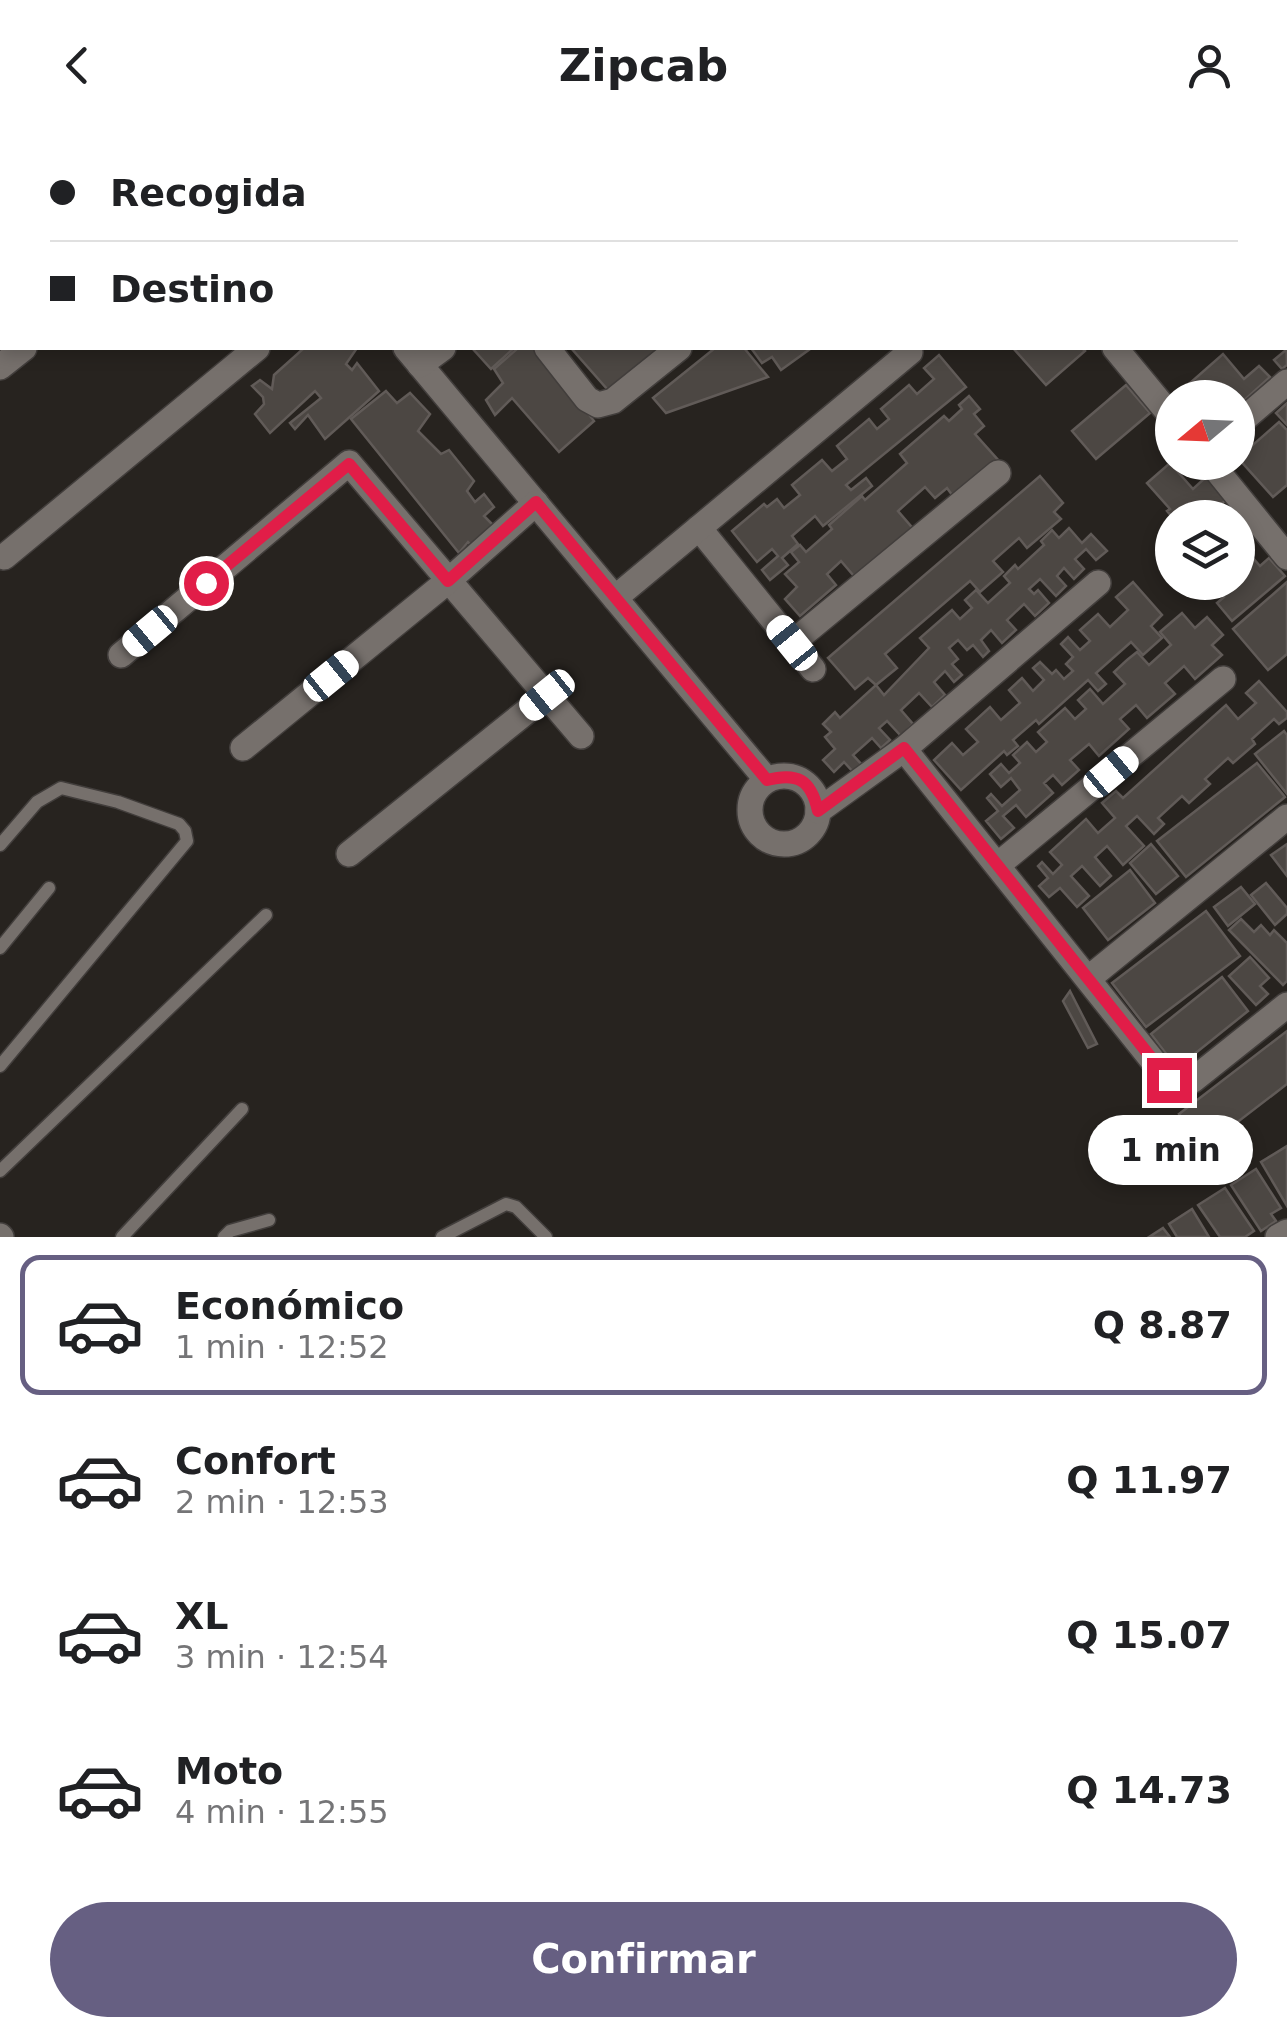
<!DOCTYPE html>
<html lang="es">
<meta charset="utf-8">
<style>
:root{--surface:#fff;--page:#f2f2f2;--text:#202124;--muted:#757577;--line:#e0e0e0;--accent:#665f82}
body{margin:0;font-family:"DejaVu Sans",sans-serif;background:var(--page);color:var(--text);height:100vh;display:flex;flex-direction:column;font-size:38px;white-space:nowrap}
*{box-sizing:border-box;margin:0}
p{font-size:32px;color:var(--muted)}
.icon{flex:none;width:55px;height:55px;fill:none;stroke:currentColor;stroke-width:2;stroke-linecap:round;stroke-linejoin:round}
.map{position:relative;height:1107px;overflow:hidden}
.sheet{display:flex;flex-direction:column;background:var(--surface);flex:1}
.sheet>*{flex:none}
.banner{position:absolute;left:0px;top:0px;width:1288px;height:220px;box-shadow:0 5px 15px #0003;display:grid;align-content:center;height:220px;padding:0 50px;background:var(--surface)}
.needle{width:65px;rotate:251deg}
.fabs{position:absolute;left:1155px;top:250px;display:grid;gap:20px}
.fabs a{display:grid;place-items:center;width:100px;height:100px;border-radius:50%;background:var(--surface);box-shadow:0 5px 15px #0003;font-size:50px}
.end{position:absolute;width:45px;height:45px;margin:-22px;border:12px solid #e11d48;background:#fff;box-shadow:0 0 0 5px #fff}
.from{border-radius:50%}
.bubble{position:absolute;height:70px;border-radius:35px;background:var(--surface);box-shadow:0 5px 15px #0003;font-size:32px;font-weight:700;line-height:70px;text-align:center}
.car{position:absolute;width:30px;height:60px;margin:-30px -15px;border-radius:12px;box-shadow:0 0 8px 2px #0007;background:linear-gradient(#fff 24%,#345 0 40%,#fff 0 76%,#345 0 86%,#fff 0)}
.banner b{display:flex;align-items:center;gap:35px;height:95px;font-size:38px}
.banner b+b{border-top:2px solid var(--line)}
.banner i{width:25px;height:25px;background:var(--text)}
ul{padding:18px 0 0;list-style:none}
li{display:flex;align-items:center;gap:30px;height:140px;margin:0 20px 15px;padding:0 30px;border:5px solid transparent;border-radius:20px}
li div{flex:1}
li b{display:block;font-size:38px}
li em{font-style:normal;font-weight:700}
li.current{border-color:var(--accent)}
li>.icon{width:90px;height:90px;stroke-width:1.5}
.action{display:flex;gap:20px;margin-top:auto;padding:20px 50px}
.action a{flex:1;height:115px;border-radius:60px;background:var(--accent);color:#fff;font-size:40px;font-weight:700;line-height:115px;text-align:center}
header{display:flex;justify-content:space-between;align-items:center;height:130px;padding:0 50px;background:var(--surface);font-size:45px;font-weight:700}
.map>svg:first-child{display:block}
.building{fill:#4c4743;stroke:#615b58;stroke-width:2.5}
.lines{fill:none;stroke-linecap:round;stroke-linejoin:round}
.lane-casing{stroke:#423e3c;stroke-width:15}
.street-casing{stroke:#423e3c;stroke-width:28}
.lane{stroke:#76706c;stroke-width:12}
.street{stroke:#76706c;stroke-width:25}
.route{stroke:#e11d48;stroke-width:12}
</style>
<header><svg class="icon" aria-label="back" viewBox="0 0 24 24"><path d="M15 5l-7 7 7 7"/></svg>Zipcab<svg class="icon" aria-label="person" viewBox="0 0 24 24"><circle cx="12" cy="8" r="4"/><path d="M4 21q1-7 8-7t8 7"/></svg></header>
<div class="map">
<svg width="1287" height="1107" viewBox="0 0 1287 1107">
<rect width="100%" height="100%" fill="#27231f"/>
<g class="building">
<path d="M399 0H468L465 2Z"/>
<path d="M592 0H682L590 2Z"/>
<path d="M1046 0H1133L1135 2H1043Z"/>
<path d="M1199 0H1258L1260 2H1201Z"/>
<path d="M1287 46V99L1285 96Z"/>
<path d="M1285 175 1287 235 1282 239 1274 230 1286 220Z"/>
<path d="M304 218H357L346 234 352 240 357 233 379 261 325 309 308 285 295 299 290 293 321 268 315 261 270 303 255 284 264 274 263 267 252 256 260 250 272 259 274 245Z"/>
<path d="M472 218H514L491 239Z"/>
<path d="M518 218H537L594 291 559 322 512 268 495 285 486 270 503 253 494 239Z"/>
<path d="M571 218H672L615 268Z"/>
<path d="M715 218H744L768 247 666 283 653 268Z"/>
<path d="M751 218H809L810 219 781 240 772 227 762 233Z"/>
<path d="M1013 218H1082L1085 221 1046 255Z"/>
<path d="M1223 224 1244 249 1259 236 1270 247 1238 276V268H1189L1182 260Z"/>
<path d="M939 225 966 257 846 355 851 360 866 348 872 356 823 396 815 386 792 406 798 414 782 428 788 435 770 450 762 440 778 426 772 419 757 432 732 401 764 374 767 377 777 369 784 378 800 365 792 355 822 330 832 341 847 329 837 316 869 289 877 299 889 289 881 279 909 255 917 264 934 249 924 238Z"/>
<path d="M1126 255 1150 283 1096 329 1072 301Z"/>
<path d="M386 261 397 273 410 263 430 284 418 301 441 324 449 320 474 351 467 361 475 372 484 364 494 377 484 386 498 400 477 421 468 412 459 423 351 289Z"/>
<path d="M969 266 980 279 974 284 984 296 975 304 999 331 955 369 947 358 935 368 925 357 898 381 916 402 859 452 841 431 827 444 836 455 800 486 785 469 797 457 785 444 799 432 791 422 800 415 806 422 832 399 829 395 862 366 865 370 907 333 900 324 944 286 949 291 962 279 959 275Z"/>
<path d="M1287 273V295L1276 283Z"/>
<path d="M1279 292 1287 300V355L1273 367 1238 328Z"/>
<path d="M1170 333 1193 359 1206 347 1226 370 1206 388H1173L1167 381 1170 379 1147 353Z"/>
<path d="M1040 346 1063 373 1054 382 1061 389 1027 418 1019 408 993 431 1003 442 980 462 970 451 885 524 897 538 876 555 868 548 855 559 828 528Z"/>
<path d="M1069 398 1082 413 1091 404 1107 421 1096 430 1086 419 1075 429 1084 439 1074 449 1064 438 1057 446 1066 456 1056 466 1040 449 1029 459 1034 464 1038 460 1049 473 1035 486 1024 474 1007 490 1016 500 1002 513 991 500 981 510 989 521 983 527 973 515 967 520 958 510 949 518 958 529 952 534 962 545 954 552 945 541 934 552 945 565 932 577 919 563 901 580 913 594 901 606 887 591 879 598 890 610 881 618 872 608 853 625 864 637 855 644 844 632 834 642 823 630 835 619 825 607 831 602 823 594 835 582 840 588 876 555 884 565 929 518 920 508 952 480 960 489 972 478 965 470 976 460 988 473 1010 453 1004 446 1015 435 1018 439 1044 415 1041 411 1052 400 1059 408Z"/>
<path d="M1238 411 1260 436 1269 428 1285 446 1232 491 1217 473 1224 467 1212 452H1238Z"/>
<path d="M1133 452 1162 485 1151 496 1162 508 1143 525 1131 512 1096 543 1106 554 1098 561 1088 550 1039 594 1036 590 1013 610 1018 616 1007 625 1004 621 961 660 934 630 952 613 963 625 978 612 966 599 990 577 1001 590 1020 573 1009 560 1022 548 1033 561 1044 550 1033 538 1040 532 1052 544 1056 540 1064 549 1073 541 1066 534 1073 527 1061 514 1068 507 1080 520 1090 511 1080 500 1098 484 1110 497 1128 480 1116 467Z"/>
<path d="M1287 452V524L1268 540 1233 499Z"/>
<path d="M1182 483 1195 498 1207 487 1223 505 1212 515 1222 525 1195 549 1184 536 1165 553 1175 564 1147 588 1136 575 1120 589 1129 599 1099 626 1089 614 1070 630 1079 640 1062 655 1053 645 1044 653 1053 663 1026 687 1016 675 1003 686 1014 698 1001 709 986 691 998 681 987 668 991 664 1002 676 1020 660 1011 648 1001 657 990 644 1001 634 1009 643 1020 633 1013 625 1027 612 1036 622 1047 612 1038 602 1065 578 1075 589 1086 579 1078 570 1090 559 1103 574 1125 554 1114 542 1127 530 1137 522 1149 535 1171 515 1160 502Z"/>
<path d="M1259 551 1287 582V588L1279 594 1274 589 1252 609 1255 614 1233 633 1228 628 1205 649 1210 654 1189 673 1182 666 1158 688 1164 694 1154 704 1137 686 1126 696 1144 716 1123 735 1107 716 1095 727 1111 746 1100 756 1082 736 1071 746 1089 766 1077 777 1060 758 1049 767 1039 756 1048 748 1038 736 1042 732 1053 744 1062 735 1050 722 1086 689 1098 703 1115 688 1102 673 1116 661 1123 668 1226 575 1238 589 1256 573 1246 563Z"/>
<path d="M1284 601 1287 605V664L1255 624Z"/>
<path d="M1257 633 1285 667 1186 747 1157 711Z"/>
<path d="M1151 714 1178 746 1156 764 1130 733Z"/>
<path d="M1287 714V746L1271 725Z"/>
<path d="M1130 740 1155 773 1108 810 1083 778Z"/>
<path d="M1266 753 1287 778V784L1275 795 1251 765Z"/>
<path d="M1241 757 1255 774 1228 796 1214 777Z"/>
<path d="M1206 781 1240 826 1146 897 1112 853Z"/>
<path d="M1241 789 1254 802 1261 795 1270 805 1274 800 1287 813V851L1283 855 1229 800Z"/>
<path d="M1250 827 1269 848 1260 856 1268 864 1256 875 1229 846Z"/>
<path d="M1222 847 1248 881 1177 938 1151 904Z"/>
<path d="M1070 861 1097 914 1088 918 1063 871Z"/>
<path d="M1287 901V954L1205 1017 1179 984Z"/>
<path d="M1287 1016V1076L1261 1032Z"/>
<path d="M1256 1039 1281 1078 1271 1084 1276 1091 1261 1101 1231 1055Z"/>
<path d="M1225 1058 1254 1101 1245 1107H1220L1198 1075Z"/>
<path d="M1192 1079 1209 1107H1177L1169 1094Z"/>
<path d="M1163 1098 1170 1107H1149Z"/>
</g>
<g class="lines">
<defs>
<g id="lane">
<path d="M0 715 37 672 61 658 118 672 179 694 185 701 187 711 0 936"/>
<path d="M0 818 49 758"/>
<path d="M0 1041 266 785"/>
<path d="M122 1107 242 979"/>
<path d="M224 1107 230 1101 269 1090"/>
<path d="M442 1107 506 1074 516 1077 546 1107"/>
</g>
<g id="street">
<path d="M72 0 76 2"/>
<path d="M218 0 220 2"/>
<path d="M365 0 367 2"/>
<path d="M931 0 933 2"/>
<path d="M42 2 45 0"/>
<path d="M472 2 475 0"/>
<path d="M702 2 705 0"/>
<path d="M1024 2 1027 0"/>
<path d="M1285 13 1287 12"/>
<path d="M0 37 2 35"/>
<path d="M406 218 767 650"/>
<path d="M547 218 587 269 598 275 613 271 679 218"/>
<path d="M1115 218 1172 287"/>
<path d="M420 235 443 218"/>
<path d="M0 237 24 218"/>
<path d="M1238 294 1287 252"/>
<path d="M1210 332 1287 427"/>
<path d="M699 398 813 539"/>
<path d="M4 427 257 218"/>
<path d="M615 468 910 222"/>
<path d="M792 513 998 343"/>
<path d="M121 525 349 333 581 606"/>
<path d="M243 618 448 451 536 373"/>
<path d="M904 619 1169 951 1181 956 1193 950 1287 875"/>
<circle cx="784" cy="680" r="34"/>
<path d="M818 681 904 619 1098 453"/>
<path d="M349 724 547 565"/>
<path d="M999 734 1223 549"/>
<path d="M1089 848 1287 687"/>
<path d="M0 1106 1 1107"/>
<path d="M1278 1107 1287 1102"/>
</g>
</defs>
<use href="#lane" class="lane-casing"/>
<use href="#street" class="street-casing"/>
<use href="#lane" class="lane"/>
<use href="#street" class="street"/>
</g>
<g class="lines">
<path class="route" d="M206 453 349 334 448 451 536 372 767 650C798 642 811 650 818 681L904 618 1169 950"/>
</g>
</svg>
<div class="fabs">
<a><svg class="needle" viewBox="-14 -14 28 28"><path d="M0-13l5 13h-10z" fill="#e53935"/><path d="M0 13l5-13h-10z" fill="#757577"/></svg></a>
<a><svg class="icon" aria-label="layers" viewBox="0 0 24 24"><path d="M12 4l9 5-9 5-9-5zM3 14l9 5 9-5"/></svg></a>
</div>
<i class="end from" style="left:206px;top:453px"></i>
<i class="end" style="left:1169px;top:950px"></i>
<div class="bubble" style="left:1088px;top:985px;width:165px">1 min</div>
<i class="car" style="left:150px;top:501px;rotate:230deg"></i>
<i class="car" style="left:792px;top:513px;rotate:321deg"></i>
<i class="car" style="left:331px;top:546px;rotate:51deg"></i>
<i class="car" style="left:547px;top:565px;rotate:231deg"></i>
<i class="car" style="left:1111px;top:642px;rotate:50deg"></i>
<div class="banner">
<b><i class="from"></i>Recogida</b>
<b><i></i>Destino</b>
</div>
</div>
<section class="sheet">
<ul>
<li class="current"><svg class="icon" aria-label="car" viewBox="0 0 24 24"><path d="M5 17H2v-5l4-1 3-4h7l3 4 3 1v5h-3M9 17h6M6 11h13"/><circle cx="7" cy="17" r="2"/><circle cx="17" cy="17" r="2"/></svg><div><b>Económico</b><p>1 min · 12:52</p></div><em>Q 8.87</em></li>
<li><svg class="icon" aria-label="car" viewBox="0 0 24 24"><path d="M5 17H2v-5l4-1 3-4h7l3 4 3 1v5h-3M9 17h6M6 11h13"/><circle cx="7" cy="17" r="2"/><circle cx="17" cy="17" r="2"/></svg><div><b>Confort</b><p>2 min · 12:53</p></div><em>Q 11.97</em></li>
<li><svg class="icon" aria-label="car" viewBox="0 0 24 24"><path d="M5 17H2v-5l4-1 3-4h7l3 4 3 1v5h-3M9 17h6M6 11h13"/><circle cx="7" cy="17" r="2"/><circle cx="17" cy="17" r="2"/></svg><div><b>XL</b><p>3 min · 12:54</p></div><em>Q 15.07</em></li>
<li><svg class="icon" aria-label="car" viewBox="0 0 24 24"><path d="M5 17H2v-5l4-1 3-4h7l3 4 3 1v5h-3M9 17h6M6 11h13"/><circle cx="7" cy="17" r="2"/><circle cx="17" cy="17" r="2"/></svg><div><b>Moto</b><p>4 min · 12:55</p></div><em>Q 14.73</em></li>
</ul>
<div class="action"><a>Confirmar</a></div>
</section>
